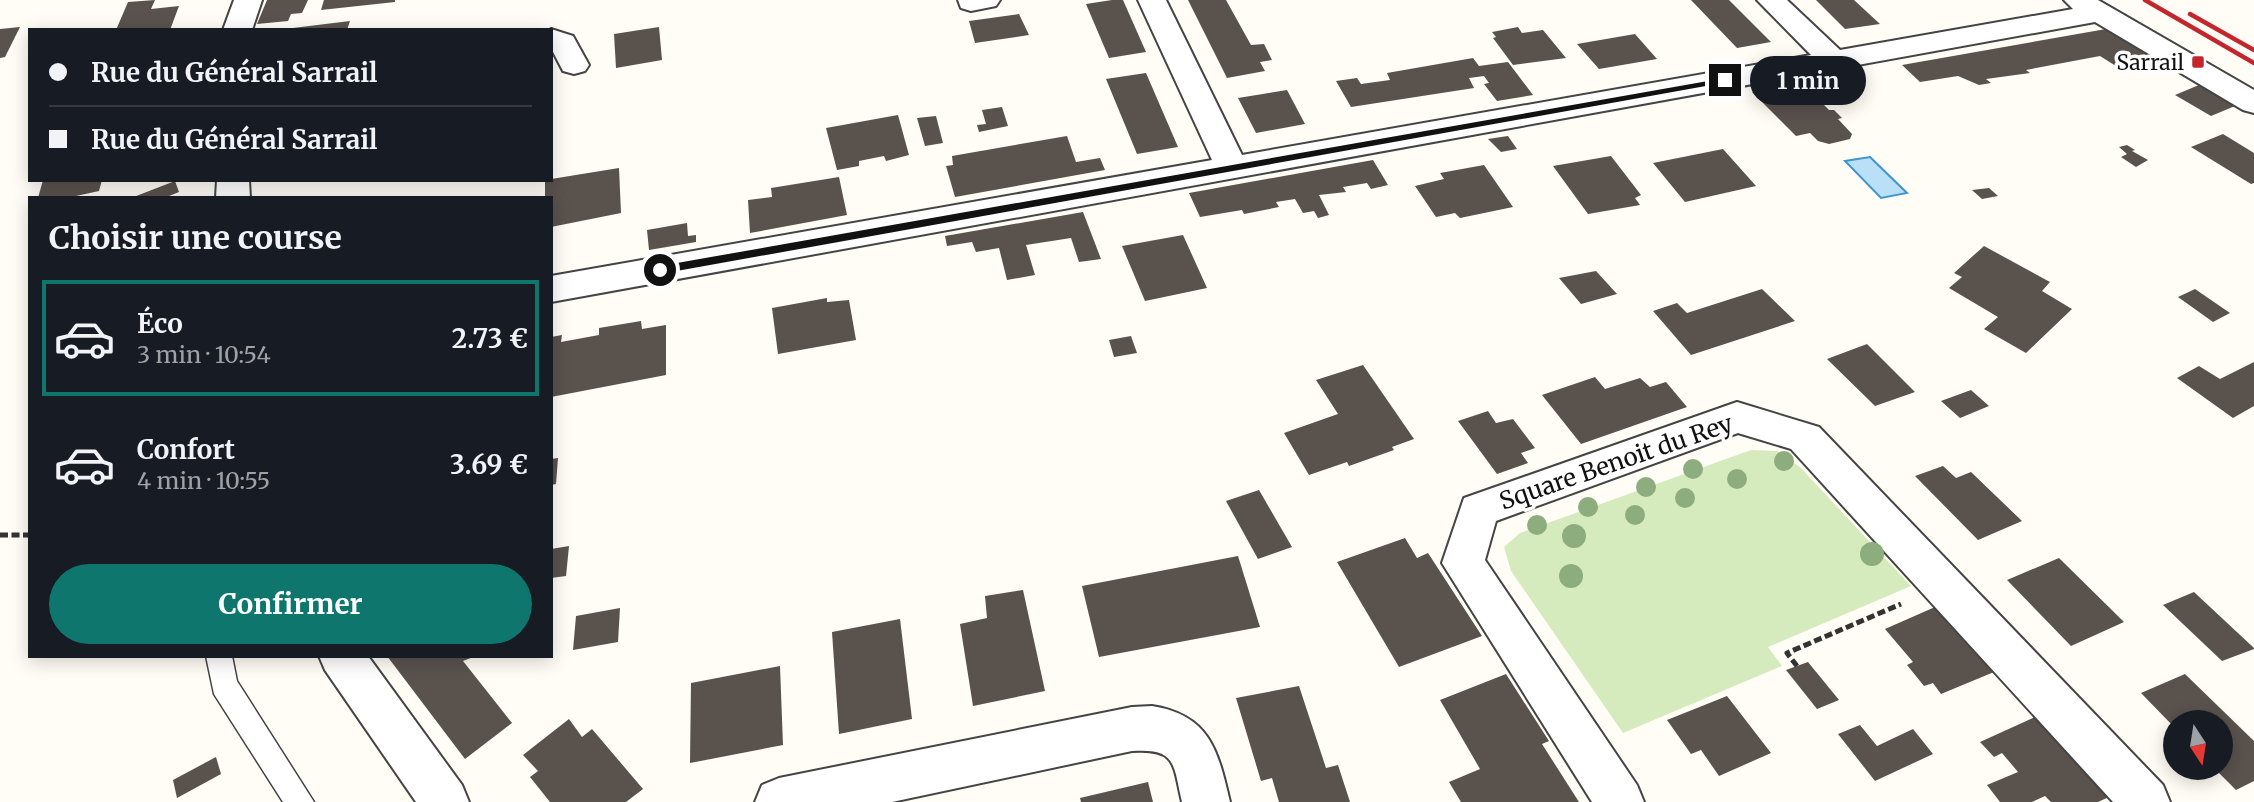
<!DOCTYPE html>
<html lang="fr">
<meta charset="utf-8">
<style>
:root{--surface:#171b24;--page:#20242c;--text:#f1f3f6;--muted:#9ea1a6;--line:#363941;--accent:#0f766e}
body{margin:0;font-family:Merriweather,serif;background:var(--page);color:var(--text);height:100vh;display:flex;flex-direction:column;font-size:26px;white-space:nowrap}
*{box-sizing:border-box;margin:0}
p{font-size:23px;color:var(--muted)}
.icon{flex:none;width:38px;height:38px;fill:none;stroke:currentColor;stroke-width:2;stroke-linecap:round;stroke-linejoin:round}
.map{position:relative;flex:1;overflow:hidden}
.side{position:absolute;left:28px;top:196px;width:525px;height:462px;display:flex;flex-direction:column;background:var(--surface);border-radius:0px;box-shadow:0 4px 18px #0003}
.side>*{flex:none}
.hud{position:absolute;left:28px;top:28px;width:525px;height:154px;border-radius:0px;box-shadow:0 4px 18px #0003;display:grid;align-content:center;height:154px;padding:0 21px;background:var(--surface)}
.needle{width:46px;rotate:168deg}
.buttons{position:absolute;left:2163px;top:710px;display:grid;gap:14px}
.buttons a{display:grid;place-items:center;width:70px;height:70px;border-radius:50%;background:var(--surface);box-shadow:0 4px 18px #0003;font-size:35px}
.end{position:absolute;width:32px;height:32px;margin:-16px;border:9px solid #111;background:#fff;box-shadow:0 0 0 4px #fff}
.from{border-radius:50%}
.bubble{position:absolute;height:49px;border-radius:24px;background:var(--surface);box-shadow:0 4px 18px #0003;font-size:23px;font-weight:700;line-height:49px;text-align:center}
.hud b{display:flex;align-items:center;gap:24px;height:66px;font-size:26px}
.hud b+b{border-top:2px solid var(--line)}
.hud i{width:18px;height:18px;background:var(--text)}
ul{padding:0;list-style:none}
li{display:flex;align-items:center;gap:21px;height:116px;margin:0 14px 10px;padding:0 7px;border:4px solid transparent;border-radius:0px}
li div{flex:1}
li b{display:block;font-size:26px}
li em{font-style:normal;font-weight:700}
li.current{border-color:var(--accent)}
li>.icon{width:63px;height:63px;stroke-width:1.5}
h2{padding:0 21px;font-size:32px;line-height:84px}
.cta{display:flex;gap:14px;margin-top:auto;padding:14px 21px}
.cta a{flex:1;height:80px;border-radius:42px;background:var(--accent);color:#fff;font-size:28px;font-weight:700;line-height:80px;text-align:center}
.map>svg:first-child{display:block}
.green{fill:#d5ebbd}
.water{fill:#b9e0f7;stroke:#3f96cf;stroke-width:2}
.building{fill:#5a524d}
.lines{fill:none;stroke-linecap:round;stroke-linejoin:round}
.service-casing{stroke:#444;stroke-width:3}
.minor-casing{stroke:#444;stroke-width:4}
.path{stroke:#333;stroke-width:5;stroke-dasharray:8 3.5;stroke-linecap:butt}
.service{fill:#fff;fill-rule:evenodd}
.minor{fill:#fff;fill-rule:evenodd}
.rail{stroke:#c4262e;stroke-width:4.5}
.tree{fill:#8dad7f}
.route{fill:#111}
.poi-dot{fill:#c4262e;stroke:#fff;stroke-width:2.5}
.labels{text-anchor:middle;dominant-baseline:central;stroke-width:7;stroke-linejoin:round;paint-order:stroke}
.far-poi-label{font-size:21px;fill:#111;stroke:#fff;text-anchor:end}
.street-label{font-size:24px;fill:#111;stroke:#fff}
</style>
<div class="map">
<svg width="2254" height="802" viewBox="0 0 2254 802">
<rect width="100%" height="100%" fill="#fffdf5"/>
<path class="green" d="M1751 450 1777 451 1800 467 1911 586 1768 647 1782 666 1623 733 1511 571 1504 547 1520 533Z"/>
<path class="water" d="M1870 157 1907 193 1881 198 1845 161Z"/>
<g class="building">
<path d="M155 0 151 9 179 6 170 30H116L128 2Z"/>
<path d="M267 0H308L302 13 291 14 288 21 257 24Z"/>
<path d="M324 0H395V2L321 10Z"/>
<path d="M1112 0H1123L1146 52 1109 58 1086 4Z"/>
<path d="M1188 0H1226L1251 45 1264 44 1272 60 1260 62 1265 71 1227 78Z"/>
<path d="M1691 0H1729L1771 42 1737 48Z"/>
<path d="M1816 0H1854L1880 24 1845 29Z"/>
<path d="M1019 14 1029 35 975 43 969 21Z"/>
<path d="M350 21 347 30H293V28Z"/>
<path d="M20 27 5 57 0 58V29Z"/>
<path d="M659 27 662 60 616 68 614 34Z"/>
<path d="M1518 27 1522 33 1543 30 1566 58 1513 65 1493 38 1496 37 1492 32Z"/>
<path d="M2106 29 2151 56 2119 68 2100 56 2026 70 2030 73 1986 79 1991 83 1979 85 1958 76 1920 82 1902 65Z"/>
<path d="M1635 34 1657 59 1599 69 1577 44Z"/>
<path d="M1473 58 1479 66 1508 62 1533 95 1497 101 1484 84 1489 83 1484 76 1469 78 1474 88 1351 107 1336 81 1357 78 1361 84 1390 80 1387 73Z"/>
<path d="M1146 73 1178 147 1137 154 1106 79Z"/>
<path d="M1802 83 1829 110H1834L1842 118 1838 119 1852 134 1850 139 1829 144 1818 141 1810 133 1796 136 1752 92Z"/>
<path d="M2199 85 2235 106 2211 116 2175 95Z"/>
<path d="M1287 90 1305 124 1256 133 1238 98Z"/>
<path d="M1002 107 1008 126 979 132 977 125 986 124 982 110Z"/>
<path d="M898 115 909 155 886 161 884 156 859 161V166L837 170 826 128Z"/>
<path d="M936 116 943 143 925 146 917 118Z"/>
<path d="M2223 134 2254 153V183L2251 184 2191 147Z"/>
<path d="M1067 136 1076 162 1100 158 1105 170 955 197 946 166 953 165 952 156Z"/>
<path d="M1508 136 1517 149 1501 152 1488 139Z"/>
<path d="M2127 145 2135 150 2132 151 2148 160 2136 167 2121 157 2127 154 2119 147Z"/>
<path d="M1723 149 1756 186 1685 202 1653 163Z"/>
<path d="M1611 156 1641 195 1635 198 1640 205 1588 214 1553 166Z"/>
<path d="M1373 160 1388 185 1371 189 1367 183 1343 187 1346 192 1319 195 1329 215 1318 218 1314 211 1303 213 1295 199 1276 202 1279 207 1244 214 1242 210 1200 217 1189 193Z"/>
<path d="M1484 165 1513 207 1460 218 1455 213 1436 217 1415 186 1444 179 1440 173Z"/>
<path d="M619 168 621 213 551 227V198H545V180Z"/>
<path d="M839 177 847 215 750 233 748 200 772 197 771 188Z"/>
<path d="M43 180H102L99 191 67 198H38Z"/>
<path d="M175 181 179 192 164 198H131Z"/>
<path d="M1989 188 1998 196 1982 199 1972 190Z"/>
<path d="M1083 212 1101 259 1079 262 1071 238 1026 245 1035 275 1007 280 999 248 976 252 972 242 947 246 945 236Z"/>
<path d="M687 223 688 236 696 235V242L649 250 647 230Z"/>
<path d="M1183 235 1207 288 1145 301 1122 246Z"/>
<path d="M1984 246 2050 282 2042 291 2072 309 2026 353 1984 329 1998 317 1949 288 1962 277 1954 273Z"/>
<path d="M1596 271 1617 294 1581 304 1559 278Z"/>
<path d="M1762 289 1795 321 1691 355 1653 311 1677 303 1687 313Z"/>
<path d="M2195 289 2230 313 2213 322 2178 297Z"/>
<path d="M827 298V302L849 300 856 340 778 354 772 308Z"/>
<path d="M641 321 642 329 666 325V375L551 397V337L562 335 561 342 599 335V328Z"/>
<path d="M1131 336 1137 353 1114 357 1109 340Z"/>
<path d="M1867 344 1915 392 1875 406 1827 359Z"/>
<path d="M2254 362V406L2233 418 2177 378 2199 366 2220 379Z"/>
<path d="M1363 365 1414 439 1392 447 1394 450 1349 466 1347 462 1309 475 1284 433 1338 414 1316 380Z"/>
<path d="M1595 377 1605 389 1640 378 1650 387 1666 382 1687 407 1581 444 1542 395Z"/>
<path d="M1971 390 1989 406 1960 418 1941 401Z"/>
<path d="M1488 411 1496 423 1513 419 1535 448 1521 453 1528 463 1497 474 1458 421Z"/>
<path d="M558 458 556 484 551 485V459Z"/>
<path d="M1943 466 1956 478 1971 472 2022 521 1978 540 1915 476Z"/>
<path d="M1259 490 1292 547 1258 559 1226 501Z"/>
<path d="M1405 538 1417 558 1428 553 1482 636 1399 667 1337 562Z"/>
<path d="M569 546 566 576 551 578V549Z"/>
<path d="M1238 556 1260 627 1099 657 1082 586Z"/>
<path d="M2059 558 2124 622 2071 646 2007 580Z"/>
<path d="M1023 590 1045 691 973 706 960 624 987 618 985 596Z"/>
<path d="M2194 592 2254 648V649L2222 661 2163 605Z"/>
<path d="M1935 607 1994 672 1941 694 1933 683 1924 686 1907 665 1913 662 1885 629Z"/>
<path d="M620 608 618 642 573 650 576 616Z"/>
<path d="M900 619 912 719 839 734 832 632Z"/>
<path d="M387 656H476L463 661 512 723 465 759Z"/>
<path d="M1808 662 1839 700 1817 709 1786 670Z"/>
<path d="M780 666 783 745 690 763 691 683Z"/>
<path d="M1506 674 1549 741 1542 744 1579 802H1461L1449 782 1480 769 1440 700Z"/>
<path d="M2185 674 2254 741V781L2236 790 2214 768H2221V723H2175V728L2141 693Z"/>
<path d="M1299 686 1326 768 1338 765 1350 802H1279L1272 778 1261 781 1236 698Z"/>
<path d="M1727 696 1771 753 1719 776 1701 750 1691 754 1667 720Z"/>
<path d="M2035 717 2109 797 2098 802H2051L2045 796 2032 802H2000L1987 785 2018 772 2002 753 1994 757 1980 742Z"/>
<path d="M569 719 582 737 592 729 643 789 626 802H550L530 777 538 771 523 755Z"/>
<path d="M1860 725 1877 746 1913 729 1933 754 1875 781 1838 734Z"/>
<path d="M216 757 221 774 177 798 173 780Z"/>
<path d="M1148 782 1153 802H1081L1080 798Z"/>
</g>
<g class="lines">
<defs>
<path id="service" d="M206 656H232L237 681 314 802H283L214 694Z"/>
<g id="minor">
<path d="M234 0H262L252 30H223Z"/>
<path d="M958 0H1000L996 6 971 11 961 8Z"/>
<path d="M1138 0H1166L1242 155 1811 55 1757 0H1787L1840 50 2073 9 2064 0H2098L2254 90V113L2243 110 2095 22 551 302V276L1212 160Z"/>
<path d="M551 29 573 36 589 65 585 71 574 74 563 71 551 48Z"/>
<path d="M217 180H249L250 198H216Z"/>
<path d="M1737 402 1819 427 2163 785 2170 802H2113L1791 449 1738 433 1496 521 1485 560 1637 785 1644 802H1592L1442 563 1464 498Z"/>
<path d="M319 656H368L462 785 469 802H416L325 670Z"/>
<path d="M1152 706C1210 715 1218 751 1230 802H1182C1173 764 1177 748 1132 751L892 802H755L762 785 779 778 1132 707Z"/>
</g>
</defs>
<use href="#service" class="service-casing"/>
<use href="#minor" class="minor-casing"/>
<g class="path">
<path d="M0 535H30"/>
<path d="M1797 666 1787 653 1901 604"/>
</g>
<use href="#service" class="service"/>
<use href="#minor" class="minor"/>
<g class="rail">
<path d="M2145 0 2254 63"/>
<path d="M2190 14 2254 50"/>
</g>
</g>
<g class="tree">
<circle cx="1784" cy="461" r="10"/>
<circle cx="1693" cy="469" r="10"/>
<circle cx="1737" cy="479" r="10"/>
<circle cx="1646" cy="487" r="10"/>
<circle cx="1685" cy="498" r="10"/>
<circle cx="1588" cy="507" r="10"/>
<circle cx="1635" cy="515" r="10"/>
<circle cx="1537" cy="525" r="10"/>
<circle cx="1574" cy="536" r="12"/>
<circle cx="1872" cy="554" r="12"/>
<circle cx="1571" cy="576" r="12"/>
</g>
<path class="route" d="M1725 78 1728 82 660 274 655 270 660 266Z"/>
<rect class="poi-dot" x="2191" y="55" width="14" height="14" rx="3.5"/>
<g class="labels">
<g class="far-poi-label">
<text x="2184" y="62">Sarrail</text>
</g>
<g class="street-label">
<text transform="translate(1616 462) rotate(-19)">Square Benoit du Rey</text>
</g>
</g>
</svg>
<div class="buttons">
<a><svg class="needle" viewBox="-14 -14 28 28"><path d="M0-13l5 13h-10z" fill="#e53935"/><path d="M0 13l5-13h-10z" fill="#9ea1a6"/></svg></a>
</div>
<i class="end from" style="left:660px;top:270px"></i>
<i class="end" style="left:1725px;top:80px"></i>
<div class="bubble" style="left:1750px;top:56px;width:116px">1 min</div>
<div class="hud">
<b><i class="from"></i>Rue du Général Sarrail</b>
<b><i></i>Rue du Général Sarrail</b>
</div>
<section class="side">
<h2>Choisir une course</h2>
<ul>
<li class="current"><svg class="icon" aria-label="car" viewBox="0 0 24 24"><path d="M5 17H2v-5l4-1 3-4h7l3 4 3 1v5h-3M9 17h6M6 11h13"/><circle cx="7" cy="17" r="2"/><circle cx="17" cy="17" r="2"/></svg><div><b>Éco</b><p>3 min · 10:54</p></div><em>2.73 €</em></li>
<li><svg class="icon" aria-label="car" viewBox="0 0 24 24"><path d="M5 17H2v-5l4-1 3-4h7l3 4 3 1v5h-3M9 17h6M6 11h13"/><circle cx="7" cy="17" r="2"/><circle cx="17" cy="17" r="2"/></svg><div><b>Confort</b><p>4 min · 10:55</p></div><em>3.69 €</em></li>
</ul>
<div class="cta"><a>Confirmer</a></div>
</section>
</div>
